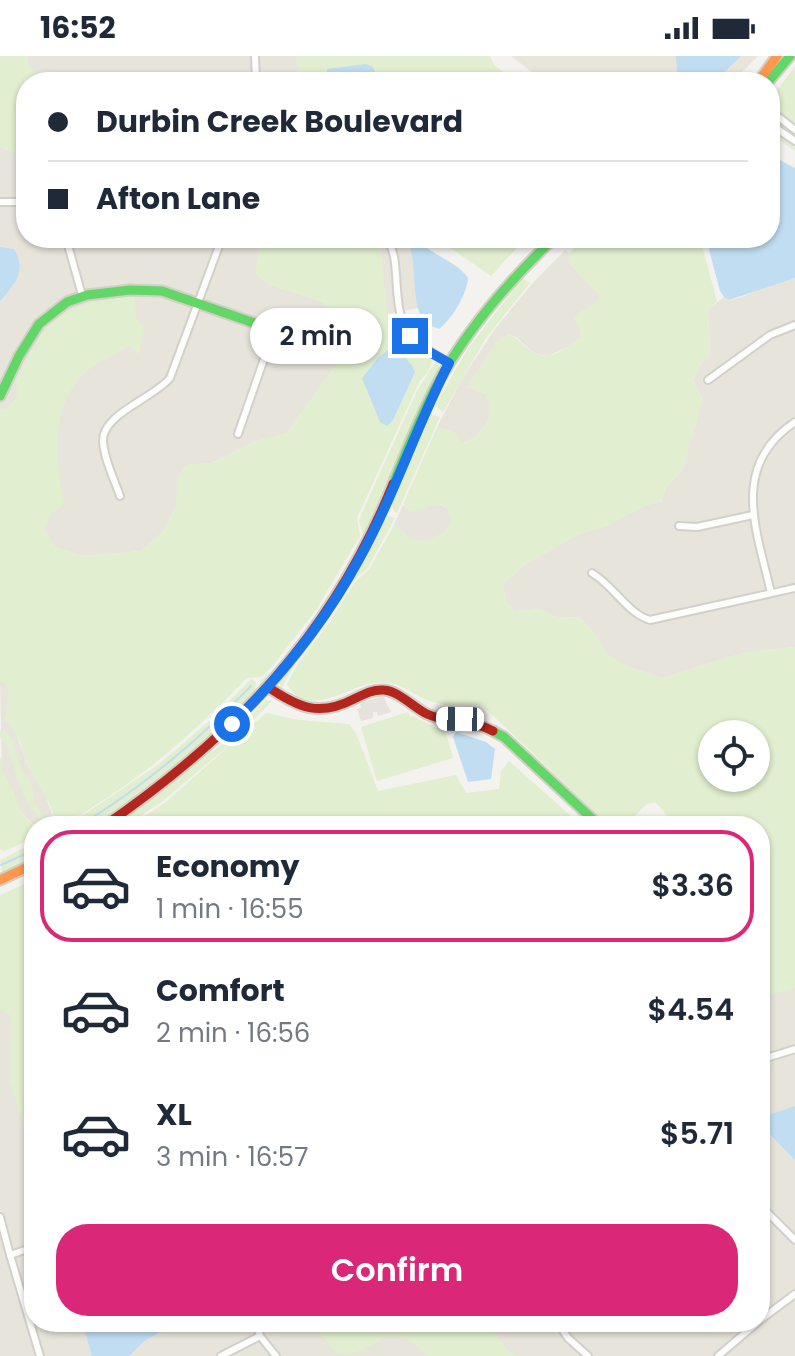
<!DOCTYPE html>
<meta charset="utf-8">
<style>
:root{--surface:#fff;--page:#f6f6f7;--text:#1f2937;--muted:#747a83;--line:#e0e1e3;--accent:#db2777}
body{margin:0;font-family:Poppins,sans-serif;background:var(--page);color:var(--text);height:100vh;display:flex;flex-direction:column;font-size:30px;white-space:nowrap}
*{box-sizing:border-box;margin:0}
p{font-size:26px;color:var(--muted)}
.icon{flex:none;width:44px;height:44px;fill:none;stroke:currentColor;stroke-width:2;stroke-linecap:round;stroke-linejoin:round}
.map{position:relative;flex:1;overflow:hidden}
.sheet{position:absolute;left:24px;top:760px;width:746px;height:516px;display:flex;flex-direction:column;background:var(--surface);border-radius:32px;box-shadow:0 2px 6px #0004}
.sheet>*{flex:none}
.hud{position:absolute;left:16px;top:16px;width:764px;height:176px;border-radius:32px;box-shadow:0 2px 6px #0004;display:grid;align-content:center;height:176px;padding:0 32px;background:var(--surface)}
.fabs{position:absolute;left:698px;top:664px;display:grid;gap:16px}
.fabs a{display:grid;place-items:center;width:72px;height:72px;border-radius:50%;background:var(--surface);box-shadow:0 2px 6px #0004;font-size:40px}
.end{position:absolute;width:36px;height:36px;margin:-18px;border:10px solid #1a73e8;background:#fff;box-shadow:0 0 0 4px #fff}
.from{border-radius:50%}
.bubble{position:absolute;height:56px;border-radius:28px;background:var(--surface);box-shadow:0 2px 6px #0004;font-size:26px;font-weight:600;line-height:56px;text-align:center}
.car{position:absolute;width:24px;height:48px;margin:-24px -12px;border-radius:10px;box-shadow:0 0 6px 2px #0007;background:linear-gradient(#fff 24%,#345 0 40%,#fff 0 76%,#345 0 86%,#fff 0)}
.hud b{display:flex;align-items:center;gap:28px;height:76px;font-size:30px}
.hud b+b{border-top:2px solid var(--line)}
.hud i{width:20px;height:20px;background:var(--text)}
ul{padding:14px 0 0;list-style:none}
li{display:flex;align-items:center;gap:24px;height:112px;margin:0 16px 12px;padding:0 16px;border:4px solid transparent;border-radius:32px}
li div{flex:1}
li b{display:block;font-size:30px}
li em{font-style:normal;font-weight:600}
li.on{border-color:var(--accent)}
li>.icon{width:72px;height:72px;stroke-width:1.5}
.button{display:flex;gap:16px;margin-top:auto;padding:16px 32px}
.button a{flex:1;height:92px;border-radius:32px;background:var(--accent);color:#fff;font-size:32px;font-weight:600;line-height:92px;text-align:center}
.status{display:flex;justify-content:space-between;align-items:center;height:56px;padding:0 40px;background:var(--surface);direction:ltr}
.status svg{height:22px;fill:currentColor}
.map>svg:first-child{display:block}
.residential{fill:#e7e4dc}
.education{fill:#eae5da}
.green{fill:#e1eecf;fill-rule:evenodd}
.parking{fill:#e6e3df}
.water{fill:#c0ddf1}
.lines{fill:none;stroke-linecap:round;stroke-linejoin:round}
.stream{stroke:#c0ddf1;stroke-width:2}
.street-casing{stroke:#d2d0cb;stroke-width:10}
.fast-casing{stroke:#d3cfc5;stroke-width:13}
.slow-casing{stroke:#d3cfc5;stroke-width:13}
.jam-casing{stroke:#d3cfc5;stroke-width:13}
.street{stroke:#fdfdfc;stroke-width:6}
.fast{stroke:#63d668;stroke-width:9}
.slow{stroke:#ff974d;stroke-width:9}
.jam{stroke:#b3261e;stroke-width:9}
.route{stroke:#1a73e8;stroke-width:10}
</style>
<div class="status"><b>16:52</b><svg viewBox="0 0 49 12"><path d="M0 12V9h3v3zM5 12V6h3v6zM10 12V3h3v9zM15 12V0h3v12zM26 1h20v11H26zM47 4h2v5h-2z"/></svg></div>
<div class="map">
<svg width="795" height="1300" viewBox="0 0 795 1300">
<rect width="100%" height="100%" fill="#f4f2ee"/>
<g class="residential">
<path d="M28 0H296L298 26H47L35 20 28 7Z"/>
<path d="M0 91 22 99 26 97V182H270L259 192 267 228 321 245 340 270 341 302 286 378 256 385 212 407 187 409 178 422 176 450 164 475 141 495 83 500 55 491 0 406Z"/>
<path d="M374 182H407L413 195 418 252 387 258 380 191Z"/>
<path d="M565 194 569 197V207L599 239 598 246 579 257 581 281 568 291 548 300 535 298 516 281 508 278 497 286 467 331 486 338 490 349 489 367 475 381 463 387 453 376 437 371 462 323 495 273 531 229Z"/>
<path d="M795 222V591L746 596 662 622 626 610 605 597 595 578 579 561 559 562 539 553 515 556 506 546 503 528 524 509 579 478 607 470 644 450 662 445 666 431 683 413 702 344 693 324 701 307 710 299 708 254 724 241 729 244 742 241 773 227Z"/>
<path d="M404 446 403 450 439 448 447 452 453 467 441 480 425 485 409 483 403 475 393 471Z"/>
<path d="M0 625 7 627 9 640 5 664 14 672 28 710 44 735 55 767 74 763 62 770H34L17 751 13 734 2 720Z"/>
<path d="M34 847V1266H760V939L795 928V1300H0V857Z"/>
</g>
<path class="education" d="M511 0H758L732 26H545Z"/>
<g class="green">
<path d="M0 0H28C28 14 37 19 47 26H26V97L22 99 0 91Z"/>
<path d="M296 0H490L494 9 516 26H298Z"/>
<path d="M795 10V95L770 78C770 38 773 41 795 10Z"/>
<path d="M270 182H289L298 186 304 182H374L380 191 387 258 394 257C402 279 414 290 433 303L428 316 419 326 357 462 360 480 316 554 270 613 261 621 247 622C203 667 158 709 105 743 89 753 74 766 55 767 52 744 37 730 28 709 21 692 20 677 5 664L9 640 7 627 0 625V353H6L17 341C15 322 18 318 28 301 55 250 82 247 135 239L136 261 144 272 139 299 130 290C114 299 89 310 77 325 50 361 56 407 64 448L50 459 44 474 55 491 83 500 141 495 164 475 176 450 178 422 187 409 212 407 256 385 286 378 341 302 340 270 321 245 267 228 255 218 259 192ZM395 294 409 305 415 315 393 364 365 317Z"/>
<path d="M436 182H526L491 220Z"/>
<path d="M586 182H700L717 245 708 255 710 300 701 307 693 324 702 344 697 366 683 413 666 431 662 445 644 450 607 470 579 478 524 509 503 528 506 546 515 556 539 553 559 562 579 561 595 578 606 597 626 610 662 622 746 596 795 591V932L760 942V770H693L683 765H672L655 746 646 749 625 770H609L482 649C468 648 451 650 437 647 413 642 402 622 373 627 348 631 306 664 287 628L297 609 329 567 354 527 369 513 393 471 403 475 410 483C429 486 439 481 453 467L447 452 440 448 411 456 405 452 404 446 437 371 453 376 464 387C484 376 495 362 486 338L467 331 497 286 508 278C519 282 524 291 534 297 550 306 568 291 581 281L580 270 573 263 578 257 597 246 599 239 569 207V197ZM712 678H756V722H712Z"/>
<path d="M522 222 530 227 486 282 443 356 435 350 467 294Z"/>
<path d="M436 305 439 309V318L360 494 322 555 260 634V624C288 611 348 510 363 479L359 465 361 459 417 335Z"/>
<path d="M431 359 440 361 397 457 394 456 391 446Z"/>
<path d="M385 459 395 462 367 513 353 525 295 608 281 633 279 625Z"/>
<path d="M251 623 256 626 255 632 258 636 201 692 144 738 96 770H67L159 708 208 666Z"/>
<path d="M266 644 272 645 228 690 164 744 126 770H113L205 699 218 692Z"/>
<path d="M408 656 410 661 413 660 436 672 444 670 453 702 377 725 361 671Z"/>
<path d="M266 657 299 664 349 668 356 677 378 735 456 719 466 737 499 733 501 715 509 705 582 770H130L166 746Z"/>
<path d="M0 675 6 676 12 682 21 712 31 727 35 747 44 760 47 769C19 746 18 720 6 688L0 681Z"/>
<path d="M0 701 2 703C2 722 7 720 13 735 21 753 17 754 34 770V782L4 795 0 793Z"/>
<path d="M34 787V804L5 817 2 816 0 804Z"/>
<path d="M34 824V1109L10 1025 11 960 0 954V839Z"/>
<path d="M310 1266H487L506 1292 518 1300H429L407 1283 389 1281 350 1299 336 1296Z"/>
</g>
<path class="parking" d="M383 640 391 656 378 660 377 656H373V662L361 665 357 653 361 652 360 647Z"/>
<g class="water">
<path d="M676 0H741L714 26H678Z"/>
<path d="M366 8 373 11 379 26H327V13Z"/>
<path d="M770 99 795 112V222L729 244 724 241 720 235 706 182H770Z"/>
<path d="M407 182H418C430 200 456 204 468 222 467 238 452 263 439 273L426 268C409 250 419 207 407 182Z"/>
<path d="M0 191 14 193C27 215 15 228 0 245Z"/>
<path d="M389 293C399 294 412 306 415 316L393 364 387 370 380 366 362 322 378 302Z"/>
<path d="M456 676 486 686 495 693 491 723 468 726 453 681Z"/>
<path d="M795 1050V1104L760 1068V1062Z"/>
<path d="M82 1266H179L144 1285 129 1300H92Z"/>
</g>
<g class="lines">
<g class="stream">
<path d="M79 770C143 731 199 684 251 630"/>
<path d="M1 809 34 794"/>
</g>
<defs>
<g id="street">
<path d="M255 0 256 26"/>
<path d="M770 54 795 74"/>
<path d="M770 68 795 85"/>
<path d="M0 146H26"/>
<path d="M66 182 82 239"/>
<path d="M387 182C394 194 395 205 396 218 399 272 402 280 449 307"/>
<path d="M708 324 770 279 795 269"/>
<path d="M238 378 274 274"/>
<path d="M120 440C114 423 104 403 103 385 102 358 154 342 170 322L222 182"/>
<path d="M679 470 697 471 753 459"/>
<path d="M592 517C614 530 628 558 650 564L795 532"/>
<path d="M771 537C757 475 729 410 795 366"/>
<path d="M760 1004 795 993"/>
<path d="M760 1149 795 1184"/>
<path d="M0 1161 10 1199"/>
<path d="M34 1191 10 1199 40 1300"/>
<path d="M760 1264 795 1238"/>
<path d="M256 1266 260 1280 276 1300"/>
<path d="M557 1266 568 1282 588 1300"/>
<path d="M221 1300 260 1280"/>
<path d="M718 1300 758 1266"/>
</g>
<g id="fast">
<path d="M768 26 790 0"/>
<path d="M0 340 19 300 39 268 67 246 87 239 130 234 162 235 309 286 317 295"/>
<path d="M393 428C406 396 419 363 435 332 465 275 508 226 554 182"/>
<path d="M493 675 504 681 600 770"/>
</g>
<g id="slow">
<path d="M758 26 777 0"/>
<path d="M0 824 34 808"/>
</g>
<g id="jam">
<path d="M268 631C299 652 319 661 354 643 364 638 373 633 384 634 399 635 414 652 427 658 448 668 471 663 493 675"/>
<path d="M104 770C237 678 332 579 393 428"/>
</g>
</defs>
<use href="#street" class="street-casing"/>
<use href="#fast" class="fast-casing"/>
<use href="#slow" class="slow-casing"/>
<use href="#jam" class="jam-casing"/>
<use href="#street" class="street"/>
<use href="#fast" class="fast"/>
<use href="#slow" class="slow"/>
<use href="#jam" class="jam"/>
</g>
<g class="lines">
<path class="route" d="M232 668C282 619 326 564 359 503 394 440 416 371 449 307L426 294 410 280"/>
</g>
</svg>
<div class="fabs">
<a><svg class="icon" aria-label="locate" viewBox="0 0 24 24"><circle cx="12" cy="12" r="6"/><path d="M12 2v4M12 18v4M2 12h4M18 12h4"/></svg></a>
</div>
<i class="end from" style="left:232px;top:668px"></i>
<i class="end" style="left:410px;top:280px"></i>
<div class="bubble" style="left:250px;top:252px;width:132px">2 min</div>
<i class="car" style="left:460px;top:663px;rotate:271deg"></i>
<div class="hud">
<b><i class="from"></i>Durbin Creek Boulevard</b>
<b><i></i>Afton Lane</b>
</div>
<section class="sheet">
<ul>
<li class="on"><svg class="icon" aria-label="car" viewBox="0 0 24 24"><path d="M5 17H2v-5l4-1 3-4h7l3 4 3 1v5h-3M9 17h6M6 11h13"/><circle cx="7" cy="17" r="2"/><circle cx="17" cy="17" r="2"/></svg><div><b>Economy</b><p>1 min · 16:55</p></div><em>$3.36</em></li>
<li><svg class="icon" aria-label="car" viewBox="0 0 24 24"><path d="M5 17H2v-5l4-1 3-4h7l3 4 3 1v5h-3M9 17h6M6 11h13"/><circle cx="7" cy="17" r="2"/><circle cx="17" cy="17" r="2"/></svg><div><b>Comfort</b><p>2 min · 16:56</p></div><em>$4.54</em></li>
<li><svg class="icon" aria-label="car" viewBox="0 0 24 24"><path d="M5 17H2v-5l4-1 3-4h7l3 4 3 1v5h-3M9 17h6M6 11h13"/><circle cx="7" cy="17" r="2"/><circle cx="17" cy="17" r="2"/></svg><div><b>XL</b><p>3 min · 16:57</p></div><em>$5.71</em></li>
</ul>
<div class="button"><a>Confirm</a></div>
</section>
</div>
